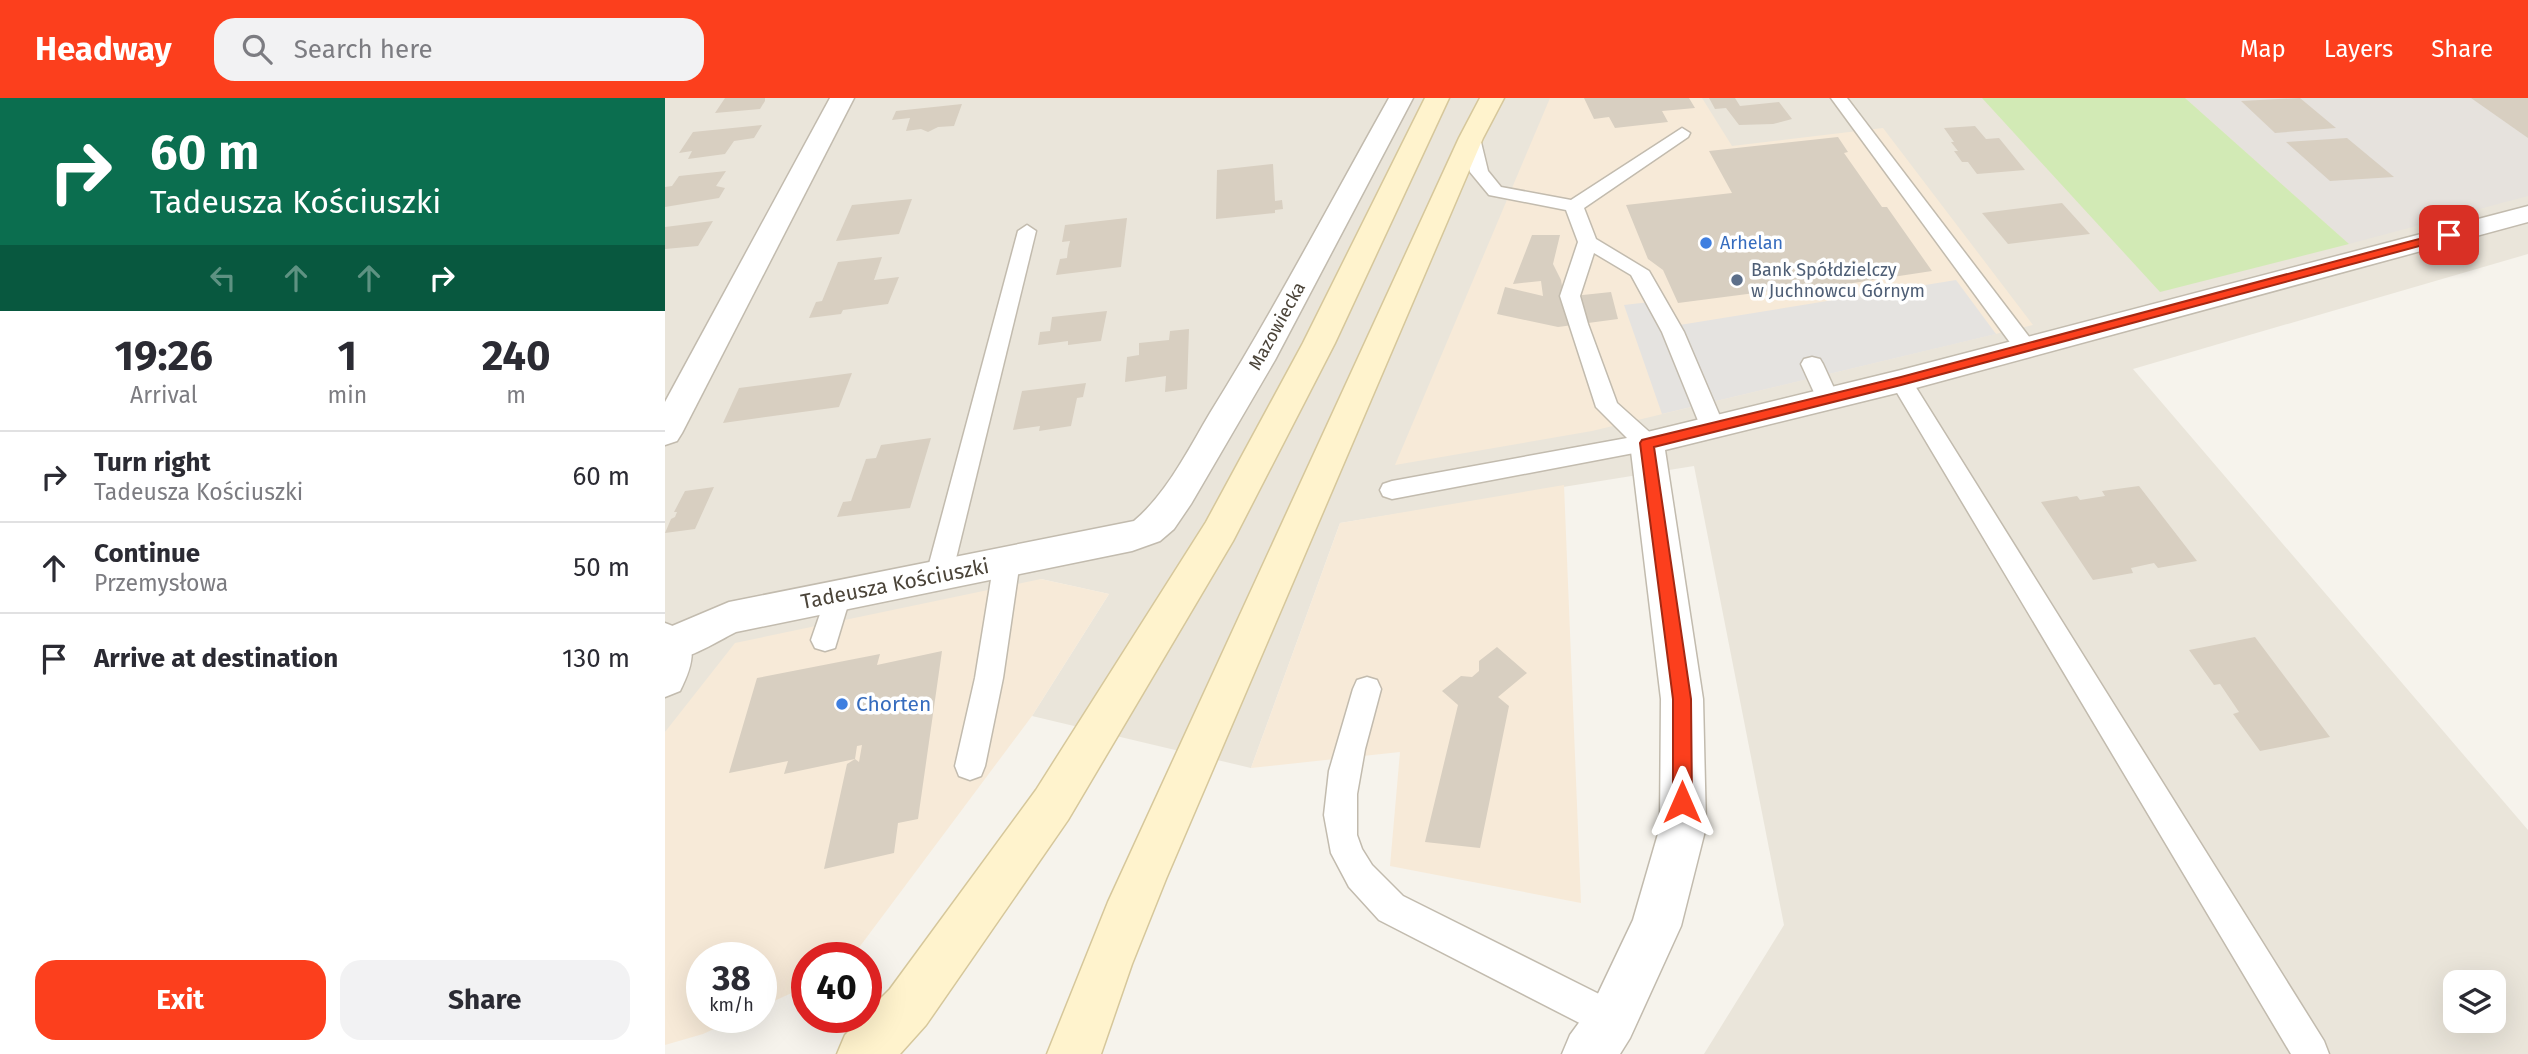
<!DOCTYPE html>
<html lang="en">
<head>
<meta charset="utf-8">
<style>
	:root { --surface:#fff; --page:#f2f2f3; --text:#2b2b33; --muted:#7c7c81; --line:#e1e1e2; --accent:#fc3f1d }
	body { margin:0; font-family:"Fira Sans",sans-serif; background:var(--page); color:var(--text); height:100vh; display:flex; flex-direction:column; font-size:26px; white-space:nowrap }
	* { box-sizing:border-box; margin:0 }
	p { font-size:23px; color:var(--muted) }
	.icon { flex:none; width:38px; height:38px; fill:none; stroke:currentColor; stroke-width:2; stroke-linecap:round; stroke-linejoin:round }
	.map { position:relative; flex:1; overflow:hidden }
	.details { display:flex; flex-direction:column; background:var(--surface); width:665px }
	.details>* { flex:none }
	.top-card { background:#0b6e4f; color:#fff; overflow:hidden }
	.tools { position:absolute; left:1778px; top:872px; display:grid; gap:14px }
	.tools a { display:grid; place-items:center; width:63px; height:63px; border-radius:14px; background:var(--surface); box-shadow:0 7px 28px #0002; font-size:35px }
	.speed { position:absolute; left:21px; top:844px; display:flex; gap:14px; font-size:35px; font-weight:700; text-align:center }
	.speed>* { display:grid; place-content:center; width:91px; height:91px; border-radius:50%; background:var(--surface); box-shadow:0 7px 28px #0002; line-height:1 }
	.speed small { font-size:18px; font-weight:400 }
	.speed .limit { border:10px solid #d22; background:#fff; color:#111 }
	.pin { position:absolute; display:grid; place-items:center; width:60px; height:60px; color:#fff; margin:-30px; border-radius:14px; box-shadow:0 4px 10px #0006 }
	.me { position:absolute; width:77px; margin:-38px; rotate:0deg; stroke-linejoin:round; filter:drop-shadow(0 0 5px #0008) }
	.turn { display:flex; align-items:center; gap:24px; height:147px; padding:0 35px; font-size:32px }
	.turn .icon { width:91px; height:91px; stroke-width:2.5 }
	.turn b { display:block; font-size:49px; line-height:60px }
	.lanes { display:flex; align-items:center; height:66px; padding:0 35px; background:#0003; justify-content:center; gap:35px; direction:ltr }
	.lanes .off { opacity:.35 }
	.eta { display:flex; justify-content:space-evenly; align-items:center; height:119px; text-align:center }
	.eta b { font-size:42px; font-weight:700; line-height:49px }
	.cta { display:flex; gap:14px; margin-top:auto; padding:14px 35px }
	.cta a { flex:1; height:80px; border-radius:21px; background:var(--accent); color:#fff; font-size:28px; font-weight:700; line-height:80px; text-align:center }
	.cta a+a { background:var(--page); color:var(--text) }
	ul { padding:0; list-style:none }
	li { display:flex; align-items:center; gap:21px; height:91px; padding:0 35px; border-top:2px solid var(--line) }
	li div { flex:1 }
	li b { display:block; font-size:26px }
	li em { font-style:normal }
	header { display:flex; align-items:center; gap:42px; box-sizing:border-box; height:98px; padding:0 35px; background:var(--accent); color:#fff }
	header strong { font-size:33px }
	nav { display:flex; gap:38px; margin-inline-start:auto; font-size:24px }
	.search { width:490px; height:63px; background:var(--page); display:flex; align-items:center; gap:18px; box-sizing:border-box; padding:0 24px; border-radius:21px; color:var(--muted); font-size:26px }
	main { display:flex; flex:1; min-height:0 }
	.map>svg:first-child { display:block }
</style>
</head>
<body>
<header>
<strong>Headway</strong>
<div class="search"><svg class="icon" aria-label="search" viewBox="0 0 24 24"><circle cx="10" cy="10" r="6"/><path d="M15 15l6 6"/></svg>Search here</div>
<nav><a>Map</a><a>Layers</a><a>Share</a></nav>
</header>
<main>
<section class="details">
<div class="top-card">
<div class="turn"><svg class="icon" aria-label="right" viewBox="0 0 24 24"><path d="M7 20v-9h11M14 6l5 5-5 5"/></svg><div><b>60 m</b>Tadeusza Kościuszki</div></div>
<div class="lanes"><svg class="icon off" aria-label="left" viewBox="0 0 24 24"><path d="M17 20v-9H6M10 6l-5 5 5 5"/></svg><svg class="icon off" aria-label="ahead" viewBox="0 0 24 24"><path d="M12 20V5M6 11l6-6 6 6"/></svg><svg class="icon off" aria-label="ahead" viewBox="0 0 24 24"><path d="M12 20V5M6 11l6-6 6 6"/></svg><svg class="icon" aria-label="right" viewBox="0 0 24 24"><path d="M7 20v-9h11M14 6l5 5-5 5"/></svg></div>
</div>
<div class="eta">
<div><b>19:26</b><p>Arrival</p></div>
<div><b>1</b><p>min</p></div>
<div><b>240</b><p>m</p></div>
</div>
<ul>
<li><svg class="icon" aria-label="right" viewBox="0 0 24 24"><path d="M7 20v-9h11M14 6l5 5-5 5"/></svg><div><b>Turn right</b><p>Tadeusza Kościuszki</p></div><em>60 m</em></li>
<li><svg class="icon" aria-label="ahead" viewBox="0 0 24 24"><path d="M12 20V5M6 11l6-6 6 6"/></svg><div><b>Continue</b><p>Przemysłowa</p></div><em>50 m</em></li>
<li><svg class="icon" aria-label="arrive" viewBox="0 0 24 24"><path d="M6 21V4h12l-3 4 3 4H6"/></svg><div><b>Arrive at destination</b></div><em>130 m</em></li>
</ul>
<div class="cta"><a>Exit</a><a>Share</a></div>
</section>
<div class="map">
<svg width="1863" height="956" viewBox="0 0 1863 956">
	<rect width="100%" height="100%" fill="#f6f3ec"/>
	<path fill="#eae5da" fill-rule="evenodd" d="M0,0h1863v156l-395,115 395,461v224h-824l80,-129 -90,-459 -354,57 -89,245 -219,-52 77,-122 -68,-15 -376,153zM1790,884h39v38h-39z"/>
	<g fill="#f7ead8">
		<polygon points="885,0 1037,0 1067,48 1218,30 1368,227 927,333 730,367"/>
		<polygon points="899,387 916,805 725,768 735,654 586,670 675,425"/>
		<polygon points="376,481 444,496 367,618 187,859 142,859 142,888 96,909 96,859 37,859 37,919 75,919 38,936 0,947 0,634 70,545"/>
	</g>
	<polygon fill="#e6e2dd" points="1520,0 1863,0 1863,98 1684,146"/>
	<polygon fill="#d2eab5" points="1317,0 1520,0 1684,146 1495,194"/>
	<polygon fill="#e5e3e0" points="1291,182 1331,236 997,316 959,207 985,204 996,230"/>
	<g fill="#d8cfc1">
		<polygon points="60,0 100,0 100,3 95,11 50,15"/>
		<polygon points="919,0 1024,0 1030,10 997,13 1003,24 950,30 944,19 929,21"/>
		<polygon points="1044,0 1070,0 1075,8 1114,4 1127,21 1108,26 1074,27 1061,10 1050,11"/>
		<polygon points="1635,0 1671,30 1610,35 1576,3"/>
		<polygon points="1806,0 1863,0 1863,40"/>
		<polygon points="297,6 289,28 273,29 263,34 256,31 241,33 245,20 227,22 231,13"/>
		<polygon points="97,27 89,40 69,43 60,56 23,61 27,53 14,55 28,34"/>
		<polygon points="1310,28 1321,41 1334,40 1360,72 1312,76 1303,64 1297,64 1289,53 1293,53 1286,44 1289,44 1279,30"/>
		<polygon points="1173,39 1183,54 1179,55 1217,109 1222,109 1267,173 1122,195 1120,191 1013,205 998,172 983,161 961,107 1067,95 1044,53"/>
		<polygon points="1682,40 1729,79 1665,83 1621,44"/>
		<polygon points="608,66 610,103 617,102 618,111 610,112 610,115 551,121 552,72"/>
		<polygon points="61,73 51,88 60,90 54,100 0,109 0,89 7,88 14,78"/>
		<polygon points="247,101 234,136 171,143 187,107"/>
		<polygon points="1397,105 1425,136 1343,146 1317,115"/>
		<polygon points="462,120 456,169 391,177 395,161 402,160 403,151 405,143 397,144 400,127"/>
		<polygon points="48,123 33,148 0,151 0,129"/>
		<polygon points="867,137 895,137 888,166 896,182 899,199 946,194 953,221 893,229 832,216 840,189 878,198 876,183 848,186"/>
		<polygon points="217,159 209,182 234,179 223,206 178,212 176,216 144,220 151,204 157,203 173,164"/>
		<polygon points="442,213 436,243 403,247 403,243 373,247 375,234 385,233 387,219"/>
		<polygon points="524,231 522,291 500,294 501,278 460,284 462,259 474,257 474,245 504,242 505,233"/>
		<polygon points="187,275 174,309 58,325 74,290"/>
		<polygon points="421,285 418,299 412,300 406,328 374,333 375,328 348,332 357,293"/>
		<polygon points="266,340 245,410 172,419 178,404 186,403 201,361 211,360 216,347"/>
		<polygon points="1474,388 1532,463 1493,470 1489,465 1466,470 1468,475 1428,482 1376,404 1412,398 1415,402 1440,398 1437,393"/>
		<polygon points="49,389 30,431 0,435 6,421 10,419 12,414 9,414 20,393"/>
		<polygon points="1590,539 1665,639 1595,653 1568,616 1574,614 1555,586 1549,587 1524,552"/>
		<polygon points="832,549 862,575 833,599 844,608 815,750 760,744 793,607 777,593 796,578 807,579 814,573 814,563"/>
		<polygon points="277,553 253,721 233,725 229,755 159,771 182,666 190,661 194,664 197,647 192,648 190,661 119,676 123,663 64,675 92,580 215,556 212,567"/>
	</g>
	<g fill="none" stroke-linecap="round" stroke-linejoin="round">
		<g stroke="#c2bbae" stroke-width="3">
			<g id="service">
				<polygon points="1166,0 1182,0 1368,244 1371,249 1368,254 1352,254"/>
				<polygon points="1017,30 1025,35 1023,39 919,110 931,141 984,173 1019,234 1060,330 1056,336 1048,338 1040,336 1036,330 997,234 966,177 929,155 915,198 923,226 952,305 990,339 994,345 990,351 727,401 718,398 715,392 718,386 727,383 962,340 931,309 895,198 913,144 901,112 824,97 805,74 797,40 800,36 806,35 815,40 823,73 836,89 906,102"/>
				<polygon points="362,127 371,133 287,477 283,484 274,487 265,484 261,477 353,133"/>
				<polygon points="1147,259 1155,261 1158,266 1174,301 1171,306 1163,309 1155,306 1152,301 1136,266 1139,261"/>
				<polygon points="1236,276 1244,278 1247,283 1659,943 1664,956 1626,956 1225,283 1228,278"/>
				<polygon points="342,453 351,456 355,463 338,580 320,668 316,678 305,682 294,678 290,668 310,580 329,463 333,456"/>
				<polygon points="173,486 182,490 186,497 170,550 160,553 150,550 146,542 164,490"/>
				<polygon points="702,579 712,582 716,591 700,651 692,696 692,737 697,751 707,767 738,798 960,909 965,922 960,935 947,940 934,935 714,822 684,789 666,755 659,717 664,673 688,591 692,582"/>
			</g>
		</g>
		<g stroke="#c2bbae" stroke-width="3">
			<g id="minor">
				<polygon points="165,0 189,0 17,335 12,343 0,347 0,304"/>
				<path d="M724,0h24l-138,262 -84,144 -17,25 -14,12 -28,10 -396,81c-16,8 -55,32 -71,28v-31l64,-27 405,-81c33,-28 54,-71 76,-108 64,-103 120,-210 179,-315z"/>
			</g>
		</g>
		<g stroke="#c2bbae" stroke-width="3">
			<g id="tertiary">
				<polygon points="1863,108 1863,124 1236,294 1000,352 1038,601 1041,729 1016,828 965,940 955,956 897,956 905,937 929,904 968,822 995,729 996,601 965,345 970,337 1236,272"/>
				<path d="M0,525c37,13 29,40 15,68l-15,6z"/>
			</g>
		</g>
		<g stroke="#d6c79b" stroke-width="3">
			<g id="secondary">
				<polygon points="760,0 784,0 670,245 568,443 403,722 261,927 235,956 172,956 180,937 198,919 201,919 201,915 225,891 371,692 541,424 638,245"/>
				<polygon points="815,0 839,0 818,40 501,781 467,866 436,956 382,956 443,804 794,40"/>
			</g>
		</g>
		<use href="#service" fill="#fff" fill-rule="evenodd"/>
		<use href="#minor" fill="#fff" fill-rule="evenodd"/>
		<use href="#tertiary" fill="#fff" fill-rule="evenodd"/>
		<use href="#secondary" fill="#fff3cd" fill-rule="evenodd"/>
	</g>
	<polygon fill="#fc3f1d" stroke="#a42913" stroke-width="2" points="1784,133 1789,137 1788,139 1236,287 989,349 1026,601 1027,704 1024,710 1017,712 1011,710 1008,704 1008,601 975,345 977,342 1236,279"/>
	<g fill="#3f7fe0" stroke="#fff" stroke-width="2.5">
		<circle cx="1041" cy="145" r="7"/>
		<circle cx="177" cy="606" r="7"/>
	</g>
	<circle fill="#5c6f8a" stroke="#fff" stroke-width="2.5" cx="1072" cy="182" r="7"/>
	<g text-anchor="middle" stroke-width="7" stroke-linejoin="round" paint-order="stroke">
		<g font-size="18" fill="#366cbe" stroke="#fff" text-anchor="start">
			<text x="1055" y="151">Arhelan</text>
		</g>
		<g font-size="18" fill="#4e5e75" stroke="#fff" text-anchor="start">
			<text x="1086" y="178">Bank Spółdzielczy<tspan x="1086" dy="21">w Juchnowcu Górnym</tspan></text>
		</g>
		<g font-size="18" fill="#4b4439" stroke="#fff">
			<text transform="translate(612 228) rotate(-61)" y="6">Mazowiecka</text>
		</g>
		<g font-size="21" fill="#4b4439" stroke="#fff">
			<text transform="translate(230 486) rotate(-11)" y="7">Tadeusza Kościuszki</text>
		</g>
		<g font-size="21" fill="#366cbe" stroke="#fff" text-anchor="start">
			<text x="191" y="613">Chorten</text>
		</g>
	</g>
</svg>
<div class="tools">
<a><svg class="icon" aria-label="layers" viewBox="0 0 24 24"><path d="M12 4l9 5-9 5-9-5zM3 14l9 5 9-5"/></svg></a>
</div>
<div class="speed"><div>38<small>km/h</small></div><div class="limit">40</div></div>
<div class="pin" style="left:1784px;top:137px;background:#d93025"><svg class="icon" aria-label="arrive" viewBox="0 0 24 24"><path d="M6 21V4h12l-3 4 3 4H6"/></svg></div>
<svg class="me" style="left:1017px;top:704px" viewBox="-20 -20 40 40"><path d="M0-17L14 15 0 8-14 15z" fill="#fc3f1d" stroke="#fff" stroke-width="4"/></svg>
</div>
</main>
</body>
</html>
